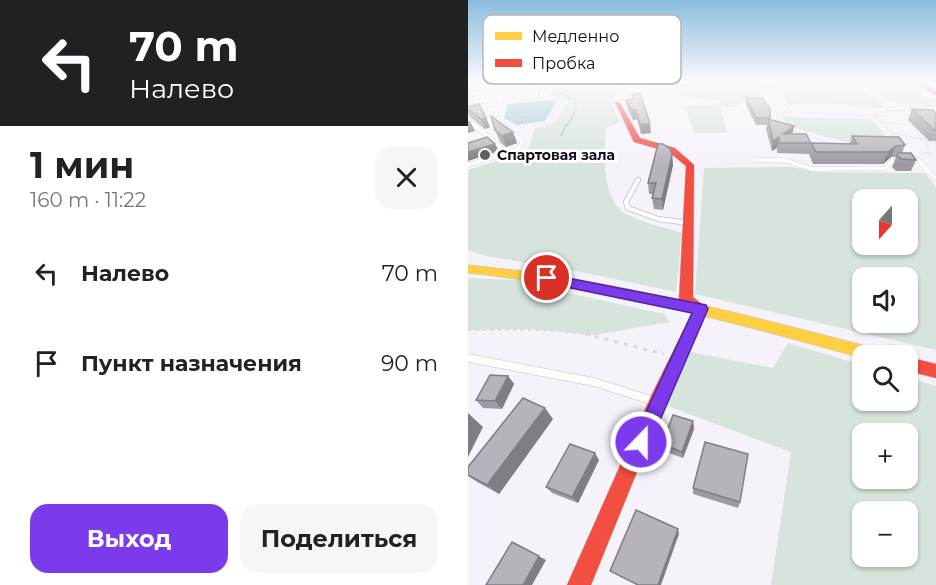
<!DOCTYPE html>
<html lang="ru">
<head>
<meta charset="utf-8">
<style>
	:root { --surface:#fff; --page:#f6f6f6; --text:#222; --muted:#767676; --accent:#7c3aed }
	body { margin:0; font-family:Montserrat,sans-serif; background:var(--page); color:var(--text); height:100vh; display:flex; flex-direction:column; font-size:22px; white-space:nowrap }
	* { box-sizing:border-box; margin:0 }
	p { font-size:20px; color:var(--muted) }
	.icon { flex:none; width:33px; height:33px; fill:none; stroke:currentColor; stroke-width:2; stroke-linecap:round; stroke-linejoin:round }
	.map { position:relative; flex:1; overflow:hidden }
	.sheet { display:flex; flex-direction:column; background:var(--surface); width:468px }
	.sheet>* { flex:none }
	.top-card { background:#202124; color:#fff; overflow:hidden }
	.needle { width:39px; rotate:201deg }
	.buttons { position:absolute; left:384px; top:189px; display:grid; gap:12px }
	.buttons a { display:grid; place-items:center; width:66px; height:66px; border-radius:12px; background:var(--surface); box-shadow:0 2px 4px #0004; font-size:30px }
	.pin { position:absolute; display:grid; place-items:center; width:51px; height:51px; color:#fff; margin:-26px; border:3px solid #fff; border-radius:50%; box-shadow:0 2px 6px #0007 }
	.me { position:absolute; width:66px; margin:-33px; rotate:22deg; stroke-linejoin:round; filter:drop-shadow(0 0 4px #0008) }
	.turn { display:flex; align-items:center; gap:21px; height:126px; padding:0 30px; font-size:27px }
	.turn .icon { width:78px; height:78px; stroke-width:2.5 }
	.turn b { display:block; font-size:42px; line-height:51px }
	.round { display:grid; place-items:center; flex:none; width:63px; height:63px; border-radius:18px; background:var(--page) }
	.headline { display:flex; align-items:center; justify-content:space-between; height:102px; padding:0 30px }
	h1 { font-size:36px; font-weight:700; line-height:45px }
	.button { display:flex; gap:12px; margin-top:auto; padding:12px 30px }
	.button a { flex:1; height:69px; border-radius:18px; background:var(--accent); color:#fff; font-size:24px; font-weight:700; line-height:69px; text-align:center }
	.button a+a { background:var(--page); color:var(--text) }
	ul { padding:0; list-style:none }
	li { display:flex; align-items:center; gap:18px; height:90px; padding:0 30px }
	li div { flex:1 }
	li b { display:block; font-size:22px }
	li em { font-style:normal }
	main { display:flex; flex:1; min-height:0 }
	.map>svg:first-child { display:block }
</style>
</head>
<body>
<main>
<section class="sheet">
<div class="top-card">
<div class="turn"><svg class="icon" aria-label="left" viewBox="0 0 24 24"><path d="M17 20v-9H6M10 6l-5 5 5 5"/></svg><div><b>70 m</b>Налево</div></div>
</div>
<div class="headline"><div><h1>1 мин</h1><p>160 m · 11:22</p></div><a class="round"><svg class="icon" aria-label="close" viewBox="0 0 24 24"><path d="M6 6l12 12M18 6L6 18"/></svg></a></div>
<ul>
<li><svg class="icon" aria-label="left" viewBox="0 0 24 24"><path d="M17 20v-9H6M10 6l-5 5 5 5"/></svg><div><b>Налево</b></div><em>70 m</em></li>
<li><svg class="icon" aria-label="arrive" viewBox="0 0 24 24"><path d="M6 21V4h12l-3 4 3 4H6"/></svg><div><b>Пункт назначения</b></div><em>90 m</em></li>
</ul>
<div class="button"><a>Выход</a><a>Поделиться</a></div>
</section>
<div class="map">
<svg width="468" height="585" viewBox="0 0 468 585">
	<rect width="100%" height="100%" fill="#f6f2fa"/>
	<g fill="#d6e4db" fill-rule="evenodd">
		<path d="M74,82l68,3 9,3 -8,14 9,21 -14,5c-2,25 -5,74 22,87 17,9 37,12 54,18l-6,59 -95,-20 -95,-16 -18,-6v-80l54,-17 8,-7 5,-18 19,-5 15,-22 -22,-6z"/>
		<polygon points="387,82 437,82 453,90 455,96 468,99 468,106 458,106 450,102 419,101 407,90"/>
		<path d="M316,85l5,2 64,1 23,11 10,9 -81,-6 -16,4 -5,-7 1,-5c-7,-5 -18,-6 -25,0l8,8 -21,-2 -13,7h-14l7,26h-33l-9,-27 30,-1 9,-5 -40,-2 -5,-4v-8l52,2z"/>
		<polygon points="315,117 403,119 424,143 381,143 319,126"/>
		<path d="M323,167l27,5 107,1 11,14v163l-241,-56 9,-126zM394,200h46v44h-46zM394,278h46v44h-46z"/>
		<polygon points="0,278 75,281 72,287 196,314 202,322 127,335 62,329 0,330"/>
		<path d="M320,343l74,22v35h46v-22l28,8v199h-165l20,-133 -134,-50 28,-51 88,17zM394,434h46v44h-46zM394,512h46v44h-46z"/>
	</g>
	<g fill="#9ec8cc">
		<polygon points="87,82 330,82 308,86 263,88"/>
		<polygon points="83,100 88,103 77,121 49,125 36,118 40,104"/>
	</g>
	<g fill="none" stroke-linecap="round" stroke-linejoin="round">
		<g stroke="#9ec8cc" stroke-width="1.5">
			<polyline points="98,83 88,92 107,99 108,110 99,126"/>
			<polyline points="69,101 74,82"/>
		</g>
		<polyline stroke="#9ec8cc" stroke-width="2" points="93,135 99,124"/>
		<g stroke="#c3bfc7" stroke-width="4">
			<g id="lane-far3">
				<polyline points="0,96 20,90"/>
				<polyline points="13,102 23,82"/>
				<polyline points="421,109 468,108"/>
				<polyline points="0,114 9,107 28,104 29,119 37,126"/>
				<polyline points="0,120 7,126"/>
			</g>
		</g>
		<g stroke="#c3bfc7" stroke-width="4.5">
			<g id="lane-far2">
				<polyline points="5,124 39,153 49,149 55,142 35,124"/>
				<polyline points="286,160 316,160 344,169 417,168 424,161 450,160 468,179"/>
				<polyline points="0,165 39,153"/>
			</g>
		</g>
		<g stroke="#c3bfc7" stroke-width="6">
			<polyline id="lane-far1" points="170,180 158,202 160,208 190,219 221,223"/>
		</g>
		<g stroke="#c3bfc7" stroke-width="9">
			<polyline id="lane" points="0,358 126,382 186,401"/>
		</g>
		<g stroke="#c3bfc7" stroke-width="1">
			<path id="slow" d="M0,265c140,13 274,49 410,84l6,2 2,5h-24v2c-130,-36 -259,-71 -394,-85z"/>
		</g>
		<g stroke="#c3bfc7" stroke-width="1">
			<g id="jam">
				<polygon points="444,82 452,82 468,91 468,95"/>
				<polygon points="147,102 152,103 172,138 207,148 226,165 225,297 240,309 197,403 123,585 99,585 183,396 225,311 211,299 218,166 201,152 166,142"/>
				<polygon points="440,357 468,364 468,378 440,371"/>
			</g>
		</g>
		<g stroke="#dbd9db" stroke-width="1.5" stroke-dasharray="1.5 2" stroke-linecap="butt">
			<polyline points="30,82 68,86 64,100 34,103"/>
			<polyline points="376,85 400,88 416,103"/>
			<polyline points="325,86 338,82"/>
			<polyline points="306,94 324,112"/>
			<polyline points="414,111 407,116 429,139"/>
			<polyline points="434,117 458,142 463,153 454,153"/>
			<polyline points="42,118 59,113"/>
			<polyline points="414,123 441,124"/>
			<polyline points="311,124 308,114 324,112 418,116"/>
			<polyline points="52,127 81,123 93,102 90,99 64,100"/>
			<polyline points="324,130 364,144"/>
			<polyline points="425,133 468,143"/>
		</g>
		<polyline stroke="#dbd9db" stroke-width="2" stroke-dasharray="3 4.5" stroke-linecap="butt" points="0,330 78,330 126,335"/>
		<g stroke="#dbd9db" stroke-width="3" stroke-dasharray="4 6" stroke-linecap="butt">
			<polyline points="117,334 196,354"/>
			<polyline points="421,345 439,349"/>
		</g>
		<use href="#lane-far3" stroke="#fefdfe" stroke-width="3"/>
		<use href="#lane-far2" stroke="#fefdfe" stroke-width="4"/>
		<use href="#lane-far1" stroke="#fefdfe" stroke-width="4.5"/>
		<use href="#lane" stroke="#fefdfe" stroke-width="8"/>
		<use href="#slow" fill="#ffcf43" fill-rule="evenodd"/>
		<use href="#jam" fill="#f24e42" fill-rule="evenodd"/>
	</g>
	<g fill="#9e9aa0">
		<polygon points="164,95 183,133 173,134 169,119 165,120 159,109 158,100 164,100"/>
		<polygon points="278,98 302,109 302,120 326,126 324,134 343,143 382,144 384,136 437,145 434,153 448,160 443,171 428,171 424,167 428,157 423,157 415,164 345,164 341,154 309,153 309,148 304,151 298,129 299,125 288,125 278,105"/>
		<polygon points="0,107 18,118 22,127 17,129 2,117 0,112"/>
		<polygon points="444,109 468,113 468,141 461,141 440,120"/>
		<polygon points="27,130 45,132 49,143 38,147 32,142"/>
		<polygon points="204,155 205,165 195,210 186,209 184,198 185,194 181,194 180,183"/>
		<polygon points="40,376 46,384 34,409 15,408 8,400"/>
		<polygon points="85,419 31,494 9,482 0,476 0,467"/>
		<polygon points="225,421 226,429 215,458 195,451 194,444"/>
		<polygon points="131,460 110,503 84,493 78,487"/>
		<polygon points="225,488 272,502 270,508 225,494"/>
	</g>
	<g fill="#817d82">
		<polygon points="164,110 168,110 169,119 165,120"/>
		<polygon points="18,118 22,127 17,129 13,119"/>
		<polygon points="0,121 2,121 7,131 0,133"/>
		<polygon points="172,124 182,124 183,133 173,134"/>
		<polygon points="326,126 324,136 315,134"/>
		<polygon points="45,132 49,143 38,147 34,136"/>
		<polygon points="311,137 309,148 304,151 305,141"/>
		<polygon points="27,144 31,151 0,161 0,152"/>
		<polygon points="428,146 423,157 415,164 420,152"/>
		<polygon points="204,155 205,165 195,210 194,199"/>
		<polygon points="40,376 46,384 34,409 27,401"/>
		<polygon points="77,408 85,419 31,494 19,485"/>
		<polygon points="0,413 15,427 0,457"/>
		<polygon points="225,421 226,429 215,458 214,452"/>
		<polygon points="127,453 131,460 110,503 104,497"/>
		<polygon points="210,529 211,534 193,585 190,585"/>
		<polygon points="44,542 78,560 64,585 55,585"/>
	</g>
	<g fill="#b8b3ba" stroke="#817d82" stroke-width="1.5">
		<polygon points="172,93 182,124 172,124 168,110 164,110 158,100 165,99 164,95"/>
		<polygon points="278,98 294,98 302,109 302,118 288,118"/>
		<polygon points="11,104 18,118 13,119 0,109 0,107"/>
		<polygon points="444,109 464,110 468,113 468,130 466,130"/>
		<polygon points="23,116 45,132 34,136 27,130"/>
		<polygon points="300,119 326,126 315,134 338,134 343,143 311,143 311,137 305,141"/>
		<polygon points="384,136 431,137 437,145 428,146 420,152 348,152 343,143 389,144"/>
		<polygon points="19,137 27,144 0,152 0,143"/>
		<polygon points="190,144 195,144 202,149 204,155 194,199 184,198 188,183 180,183"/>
		<polygon points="431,153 443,153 448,160 433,159 429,155"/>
		<polygon points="22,375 40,376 27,401 8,400"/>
		<polygon points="55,398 77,408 19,485 0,475 0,467"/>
		<polygon points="205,415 225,421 214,452 194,444"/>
		<polygon points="237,442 280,454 272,502 225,488"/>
		<polygon points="102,444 127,453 104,497 78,487"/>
		<polygon points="168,510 210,529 190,585 170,585 142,571"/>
		<polygon points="44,542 71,556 55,585 18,585"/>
	</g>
	<linearGradient id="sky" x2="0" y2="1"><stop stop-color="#8abcdd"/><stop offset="0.5" stop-color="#fbf9fd"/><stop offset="1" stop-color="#fbf9fd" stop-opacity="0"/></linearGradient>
	<rect width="468" height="164" fill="url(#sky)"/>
	<polygon fill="#7c3aed" stroke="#51269a" stroke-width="1.5" points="79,274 238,305 240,309 180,448 173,451 166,448 164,442 224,313 74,282 72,278 74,275"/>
	<circle fill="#625e66" stroke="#fff" stroke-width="2" cx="17" cy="155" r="6"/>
	<g text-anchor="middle" stroke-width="6" stroke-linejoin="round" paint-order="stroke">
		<g font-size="14" font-weight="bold" fill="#130e17" stroke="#fff" text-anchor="start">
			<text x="29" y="160">Спартовая зала</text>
		</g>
	</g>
	<rect x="15" y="15" width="198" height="69" rx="9" fill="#fff" stroke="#b8b7b9" stroke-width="1.5"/>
	<rect x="27" y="32" width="27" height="8" fill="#ffcf43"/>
	<rect x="27" y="59" width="27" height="8" fill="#f24e42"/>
	<g font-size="16" fill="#130e17">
		<text x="64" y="42">Медленно</text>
		<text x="64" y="69">Пробка</text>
	</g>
</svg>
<div class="buttons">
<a><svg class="needle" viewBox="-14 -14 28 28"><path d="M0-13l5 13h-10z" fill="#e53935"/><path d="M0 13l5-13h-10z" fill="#767676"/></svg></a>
<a><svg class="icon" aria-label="sound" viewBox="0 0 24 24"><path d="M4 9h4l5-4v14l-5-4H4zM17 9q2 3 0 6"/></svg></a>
<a><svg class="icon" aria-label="search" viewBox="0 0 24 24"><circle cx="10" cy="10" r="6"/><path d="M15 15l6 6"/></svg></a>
<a>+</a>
<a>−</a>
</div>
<div class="pin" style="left:79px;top:278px;background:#d93025"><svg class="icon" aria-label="arrive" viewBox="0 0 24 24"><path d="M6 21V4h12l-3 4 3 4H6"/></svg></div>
<svg class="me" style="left:173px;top:442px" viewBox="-20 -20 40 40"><circle r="17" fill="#7c3aed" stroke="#fff" stroke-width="3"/><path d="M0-11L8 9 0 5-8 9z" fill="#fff"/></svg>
</div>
</main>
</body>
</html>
